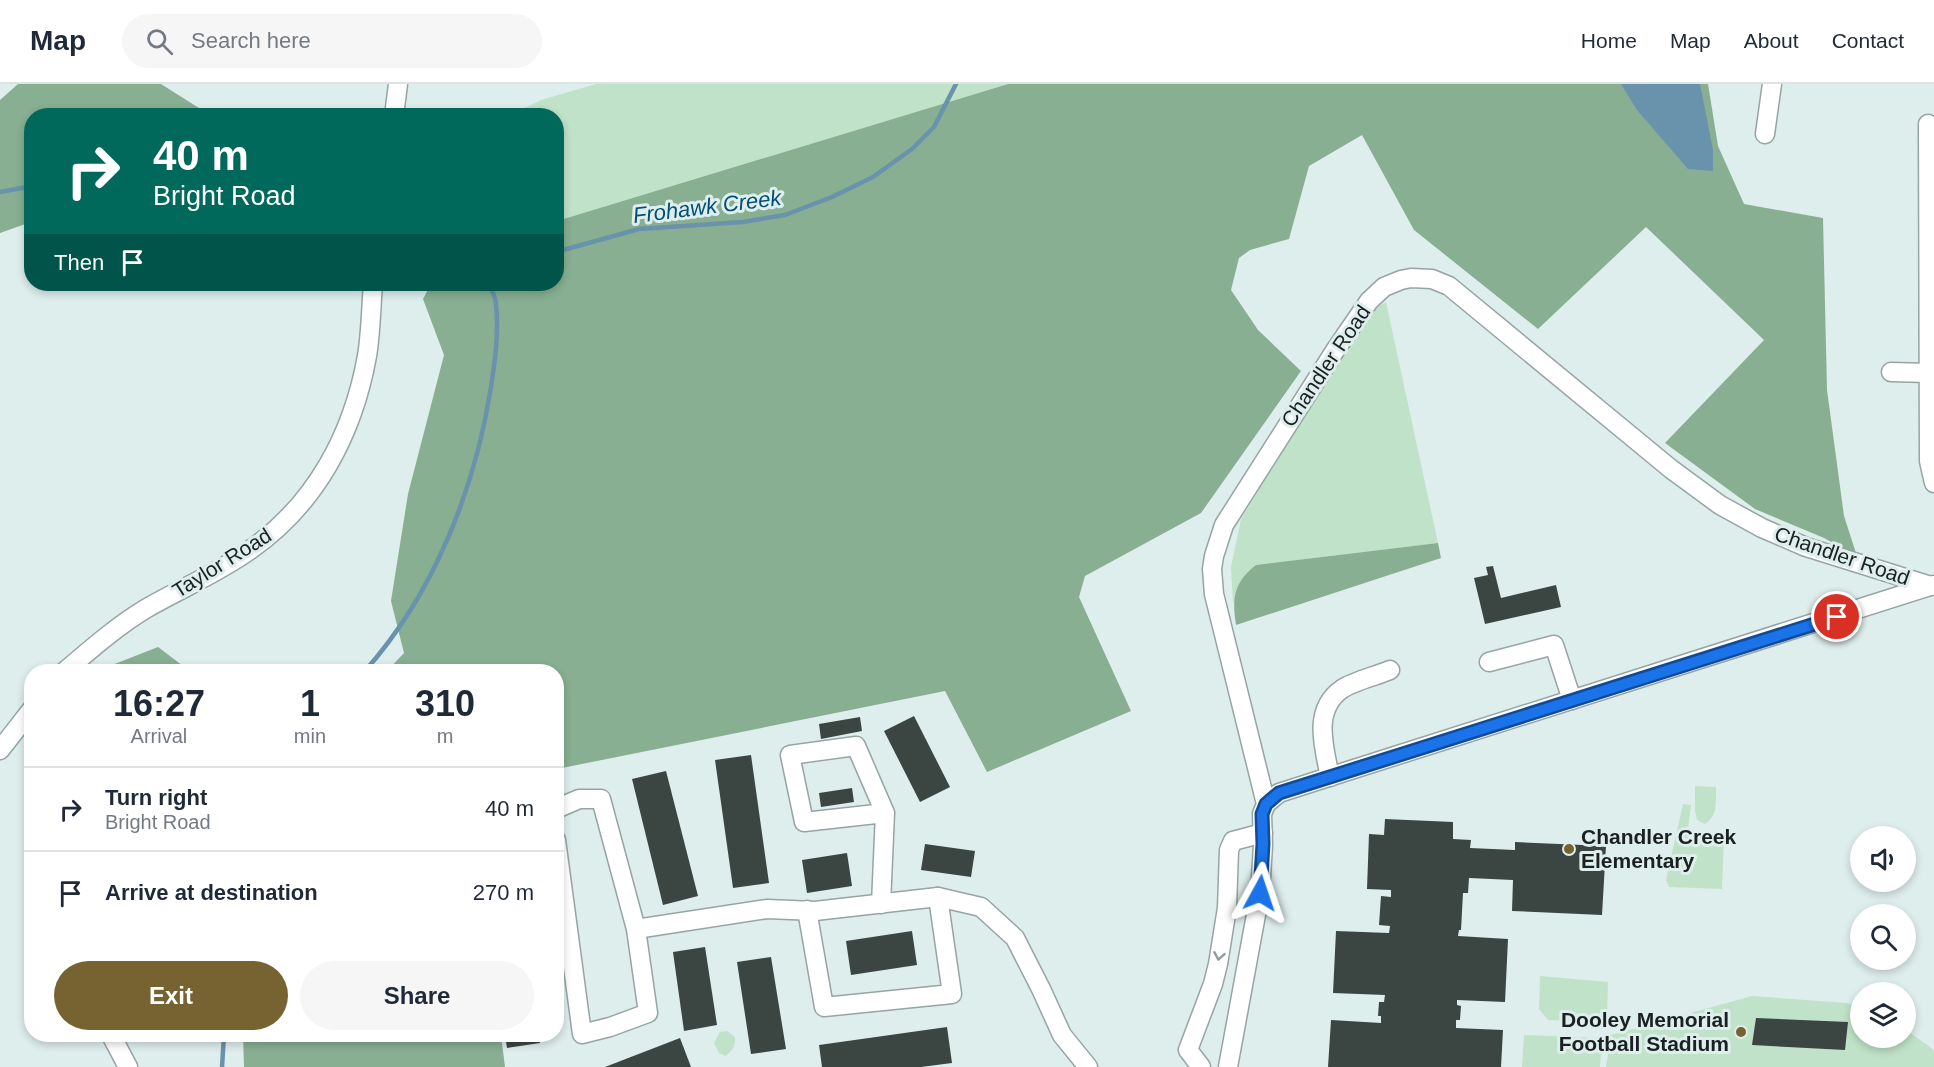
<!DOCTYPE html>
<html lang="en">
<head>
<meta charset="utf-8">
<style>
	:root { --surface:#fff; --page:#f6f6f7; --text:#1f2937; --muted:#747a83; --line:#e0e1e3; --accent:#776332 }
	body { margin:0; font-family:Helvetica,sans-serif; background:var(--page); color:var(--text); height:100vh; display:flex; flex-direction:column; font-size:22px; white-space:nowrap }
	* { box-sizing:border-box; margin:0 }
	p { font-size:20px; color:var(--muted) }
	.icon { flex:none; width:33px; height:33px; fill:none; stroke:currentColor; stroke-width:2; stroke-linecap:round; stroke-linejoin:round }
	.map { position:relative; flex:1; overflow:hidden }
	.details { position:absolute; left:24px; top:580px; width:540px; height:378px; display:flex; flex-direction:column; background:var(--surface); border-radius:24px; box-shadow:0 3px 9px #0003 }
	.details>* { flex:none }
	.guide { position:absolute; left:24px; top:24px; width:540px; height:183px; border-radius:24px; box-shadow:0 3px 9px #0003; background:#00695c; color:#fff; overflow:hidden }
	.controls { position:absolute; left:1850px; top:742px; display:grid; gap:12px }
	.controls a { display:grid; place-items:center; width:66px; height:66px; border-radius:50%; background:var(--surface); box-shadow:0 3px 9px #0003; font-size:30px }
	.pin { position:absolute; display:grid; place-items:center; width:51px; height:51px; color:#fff; margin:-26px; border:3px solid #fff; border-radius:50%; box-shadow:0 2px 6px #0007 }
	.me { position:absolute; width:66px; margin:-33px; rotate:5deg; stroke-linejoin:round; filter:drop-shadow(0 0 4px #0008) }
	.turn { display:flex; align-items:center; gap:21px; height:126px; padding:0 30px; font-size:27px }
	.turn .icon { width:78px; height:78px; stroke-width:2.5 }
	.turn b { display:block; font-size:42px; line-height:51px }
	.then { display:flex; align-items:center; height:57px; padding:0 30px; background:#0003; gap:12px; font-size:22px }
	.eta { display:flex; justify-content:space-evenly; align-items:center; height:102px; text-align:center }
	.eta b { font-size:36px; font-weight:800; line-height:42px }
	.primary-button { display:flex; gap:12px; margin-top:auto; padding:12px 30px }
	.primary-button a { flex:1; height:69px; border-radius:36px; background:var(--accent); color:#fff; font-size:24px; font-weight:800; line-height:69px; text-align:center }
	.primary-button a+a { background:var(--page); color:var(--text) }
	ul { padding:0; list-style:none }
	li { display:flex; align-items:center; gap:18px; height:84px; padding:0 30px; border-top:2px solid var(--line) }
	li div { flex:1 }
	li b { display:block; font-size:22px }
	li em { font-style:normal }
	header { display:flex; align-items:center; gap:36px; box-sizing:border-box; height:84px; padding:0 30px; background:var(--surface); border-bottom:2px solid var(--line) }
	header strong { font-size:28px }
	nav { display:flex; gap:33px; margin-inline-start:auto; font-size:21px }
	.search { width:420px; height:54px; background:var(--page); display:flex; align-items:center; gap:15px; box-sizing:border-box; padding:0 21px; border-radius:33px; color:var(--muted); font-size:22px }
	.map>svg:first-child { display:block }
</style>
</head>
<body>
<header>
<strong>Map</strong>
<div class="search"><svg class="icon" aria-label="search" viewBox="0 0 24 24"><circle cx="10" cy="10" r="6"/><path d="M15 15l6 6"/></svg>Search here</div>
<nav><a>Home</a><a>Map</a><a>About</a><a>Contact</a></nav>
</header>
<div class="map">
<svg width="1934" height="983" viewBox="0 0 1934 983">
	<rect width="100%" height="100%" fill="#deeeed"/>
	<g fill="#c0e2c8">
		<polygon points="596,0 1008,0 557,137 556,32 509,32 541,16"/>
		<polygon points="1386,218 1438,459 1256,481 1233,519 1231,483 1241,435 1369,229"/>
		<path d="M1695,702l21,1c0,13 2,30 -11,37l-8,-4 -2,-9z"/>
		<polygon points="1683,720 1691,721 1688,745 1693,745 1692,750 1724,752 1722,805 1669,803 1666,796"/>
		<polygon points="1540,892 1608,898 1607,938 1548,936 1539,925"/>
		<polygon points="1752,912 1847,919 1860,924 1860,954 1905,954 1905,945 1934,966 1934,983 1606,983 1611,951"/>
		<path d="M727,947l8,6c1,8 -3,15 -10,19l-6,-3 -5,-10 6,-11z"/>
		<polygon points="1524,951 1602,954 1600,983 1522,983"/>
	</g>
	<g fill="#88af91">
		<polygon points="18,0 161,0 210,31 32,32 31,138 0,149 0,16"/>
		<polygon points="1008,0 1708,0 1718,62 1744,120 1823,134 1827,306 1844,432 1857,472 1824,454 1755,425 1665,359 1764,256 1646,143 1538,245 1414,146 1362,51 1309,82 1289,155 1250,166 1239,174 1231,206 1258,246 1301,287 1201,429 1085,492 1079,513 1131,627 987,688 945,607 557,685 556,588 386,588 404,569 391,517 408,410 444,271 423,215 431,200 556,200 557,137"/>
		<path d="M1438,459l3,15 -205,67c-4,-26 -3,-42 20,-60z"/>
		<polygon points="158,563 191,588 110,588 107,583"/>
		<polygon points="243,951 501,951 505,983 244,983"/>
	</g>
	<polygon fill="#6992ad" points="1621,0 1700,0 1713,66 1713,87 1688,85 1637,26"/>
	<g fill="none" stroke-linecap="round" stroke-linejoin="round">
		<g stroke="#6992ad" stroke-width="4.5">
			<polyline points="0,108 32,102"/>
			<polyline points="556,168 639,145 743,138 785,131 832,113 873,93 912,65 934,43 956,0"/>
			<path d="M364,588c70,-78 111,-183 127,-285 4,-26 8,-55 5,-82 0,-7 -4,-15 -7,-21"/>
			<polyline points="222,983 224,951"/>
		</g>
	</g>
	<g fill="#3b4642">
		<polygon points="1493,482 1501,514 1556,501 1561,523 1485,540 1474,494 1488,491 1486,483"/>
		<polygon points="914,632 950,703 920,718 884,647"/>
		<polygon points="860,633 862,647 821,655 819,640"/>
		<polygon points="751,671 769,799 733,804 715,676"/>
		<polygon points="666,687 698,812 663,821 632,695"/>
		<polygon points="852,704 854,718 821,723 819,709"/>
		<polygon points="1385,735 1453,738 1453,755 1471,756 1470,764 1515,766 1515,758 1606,762 1602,831 1512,827 1513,796 1469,794 1468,809 1463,809 1461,846 1459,846 1458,852 1508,855 1505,918 1457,916 1457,921 1461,922 1460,936 1456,936 1456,944 1503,946 1501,983 1328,983 1331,936 1381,939 1381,932 1378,932 1379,918 1384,918 1385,911 1333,909 1336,847 1389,849 1390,842 1379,841 1381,812 1391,813 1391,806 1367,805 1369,750 1384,751"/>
		<polygon points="925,760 975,767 971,793 921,786"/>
		<polygon points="847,769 852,802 807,809 802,776"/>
		<polygon points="912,847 917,881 851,891 846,857"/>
		<polygon points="705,863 717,941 684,947 673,868"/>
		<polygon points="771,873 786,965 751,970 737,878"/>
		<polygon points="1756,934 1848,938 1845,966 1752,961"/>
		<polygon points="947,943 952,979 921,983 822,983 819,961"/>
		<polygon points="505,951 539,951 540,959 507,964"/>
		<polygon points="680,954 691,983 605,983"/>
	</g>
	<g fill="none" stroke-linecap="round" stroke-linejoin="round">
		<g stroke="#96a4a4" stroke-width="21">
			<g id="minor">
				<polyline points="394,32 398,0"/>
				<polyline points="1928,40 1929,377 1934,399"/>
				<polyline points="1765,50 1772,0"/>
				<polyline points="1891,288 1929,289"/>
				<polyline points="1489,578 1554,561 1572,616"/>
				<path d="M64,588c27,-23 53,-46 83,-64 35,-20 71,-35 103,-58 66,-46 103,-116 117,-194 4,-24 4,-49 6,-72"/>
				<polyline points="0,666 32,625"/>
				<path d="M1330,693c-6,-30 -18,-67 12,-88 12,-8 34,-13 48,-19"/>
				<polyline points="1266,720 1279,709 1357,684 1933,501"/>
				<polyline points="556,725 579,715 601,715 636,845 648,929 610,943 582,950 556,756"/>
				<polyline points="881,820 885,729 804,738 790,671 856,662 885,729"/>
				<polyline points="807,826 824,923 952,910 938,813"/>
				<polyline points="636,845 767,825 815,827 938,813 981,823 1015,854 1041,905 1062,951 1088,983"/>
				<polyline points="111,951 128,983"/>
				<polyline points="1201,983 1188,966 1213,900 1218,880 1227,824 1229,766 1233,757 1263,749"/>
				<polyline points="1228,983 1260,809 1263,761 1262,730 1266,720 1214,510 1212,485 1214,472 1224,441 1336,265 1369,217 1384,203 1401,196 1411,194 1432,195 1449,202 1671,385 1720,421 1762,444 1806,463 1931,502"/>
			</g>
		</g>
		<use href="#minor" stroke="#fff" stroke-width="18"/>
	</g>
	<defs><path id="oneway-chevron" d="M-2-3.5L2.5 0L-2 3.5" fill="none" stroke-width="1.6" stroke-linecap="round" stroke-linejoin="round" transform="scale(1.5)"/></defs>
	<use stroke="#989b9b" href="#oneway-chevron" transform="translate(1219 872) rotate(100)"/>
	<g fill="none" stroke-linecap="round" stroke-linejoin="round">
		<g stroke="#114b97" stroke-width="15">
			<polyline id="route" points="1260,809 1263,760 1262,730 1266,720 1279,709 1837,533"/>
		</g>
		<use href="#route" stroke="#1a73e8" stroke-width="10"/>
	</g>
	<g fill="#776332" stroke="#deeeed" stroke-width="2">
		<circle cx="1569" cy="765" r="6"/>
		<circle cx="1741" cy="948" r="6"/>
	</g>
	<g text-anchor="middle" stroke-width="6" stroke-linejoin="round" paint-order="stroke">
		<g font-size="21" fill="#1b2121" stroke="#deeeed">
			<text transform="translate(1326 282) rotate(-56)" y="7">Chandler Road</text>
			<text transform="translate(1842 472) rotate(19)" y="7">Chandler Road</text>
			<text transform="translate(222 479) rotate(-32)" y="7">Taylor Road</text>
		</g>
		<g font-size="21" font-weight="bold" fill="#1b2121" stroke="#deeeed" text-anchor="start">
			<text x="1581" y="760">Chandler Creek<tspan x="1581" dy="24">Elementary</tspan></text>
			<text x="1729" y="943" text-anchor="end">Dooley Memorial<tspan x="1729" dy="24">Football Stadium</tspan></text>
		</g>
		<g font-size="22" font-style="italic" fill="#004f74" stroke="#deeeed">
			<text transform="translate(707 122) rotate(-7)" y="8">Frohawk Creek</text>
		</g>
	</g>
</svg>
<div class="controls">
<a><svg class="icon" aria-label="sound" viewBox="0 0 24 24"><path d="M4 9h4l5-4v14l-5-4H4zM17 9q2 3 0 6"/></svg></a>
<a><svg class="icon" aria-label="search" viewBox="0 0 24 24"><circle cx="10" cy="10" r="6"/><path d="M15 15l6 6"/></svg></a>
<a><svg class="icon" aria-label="layers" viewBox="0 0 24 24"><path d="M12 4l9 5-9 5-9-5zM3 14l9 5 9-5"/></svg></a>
</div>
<div class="pin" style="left:1837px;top:533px;background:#d93025"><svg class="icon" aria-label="arrive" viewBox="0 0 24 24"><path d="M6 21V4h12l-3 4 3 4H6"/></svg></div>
<svg class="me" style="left:1260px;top:809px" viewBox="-20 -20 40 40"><path d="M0-17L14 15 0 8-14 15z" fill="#1a73e8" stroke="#fff" stroke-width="4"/></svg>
<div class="guide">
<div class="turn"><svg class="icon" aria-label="right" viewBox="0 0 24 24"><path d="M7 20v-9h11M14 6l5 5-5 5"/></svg><div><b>40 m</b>Bright Road</div></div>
<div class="then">Then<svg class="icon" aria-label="arrive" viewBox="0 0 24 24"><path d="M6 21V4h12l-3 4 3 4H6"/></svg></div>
</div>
<section class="details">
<div class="eta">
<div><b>16:27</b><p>Arrival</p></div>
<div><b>1</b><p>min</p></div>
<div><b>310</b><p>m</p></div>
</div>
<ul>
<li><svg class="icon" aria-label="right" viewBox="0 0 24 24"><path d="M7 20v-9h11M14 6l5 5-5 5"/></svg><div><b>Turn right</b><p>Bright Road</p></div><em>40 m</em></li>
<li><svg class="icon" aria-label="arrive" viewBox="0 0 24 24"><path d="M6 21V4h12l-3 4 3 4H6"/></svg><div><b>Arrive at destination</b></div><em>270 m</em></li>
</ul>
<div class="primary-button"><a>Exit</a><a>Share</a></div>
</section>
</div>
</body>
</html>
